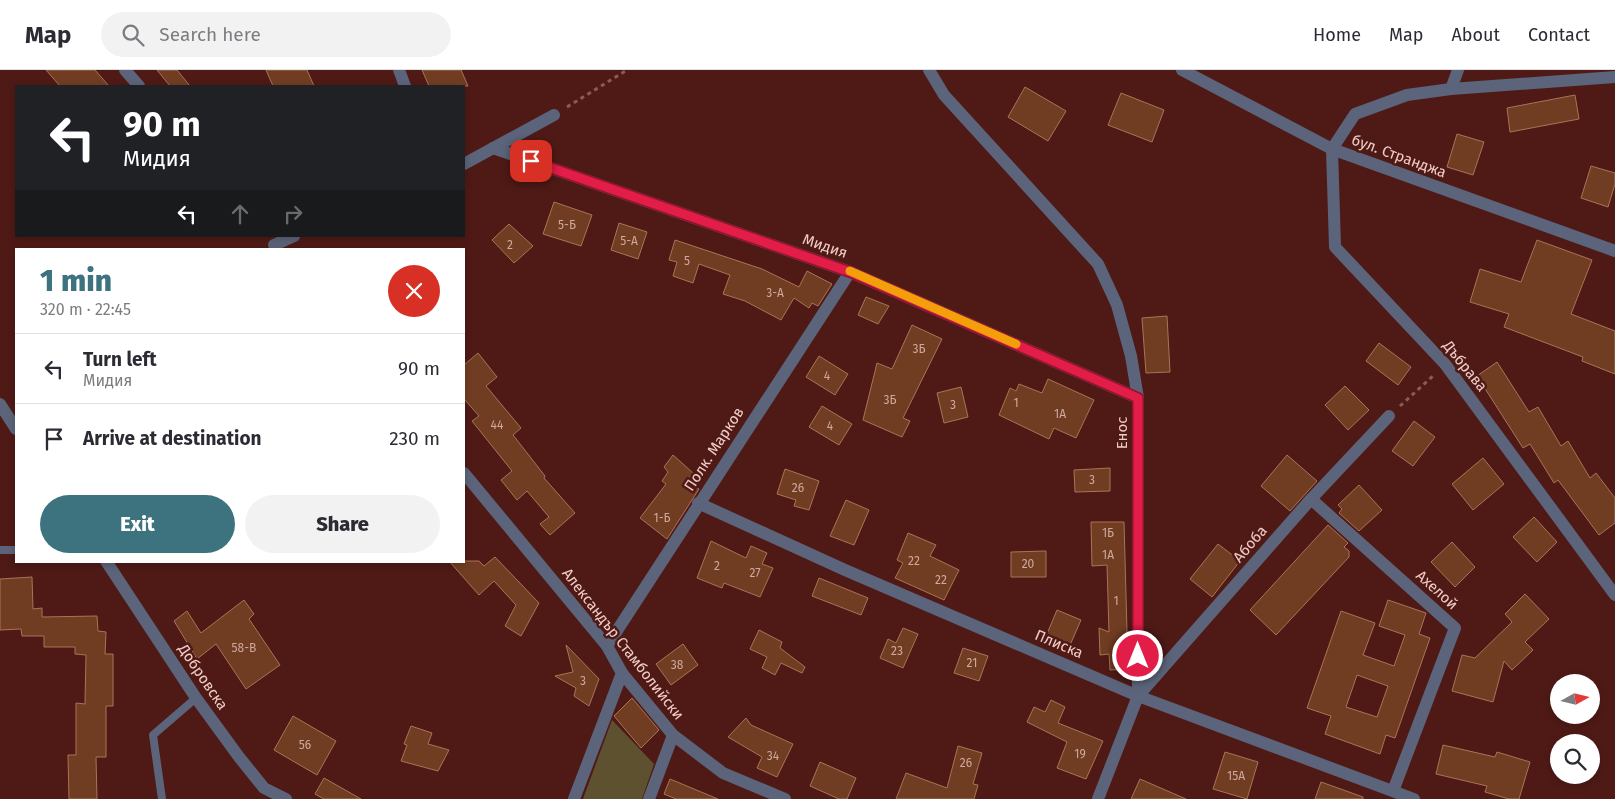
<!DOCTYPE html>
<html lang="en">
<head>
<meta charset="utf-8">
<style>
	:root { --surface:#fff; --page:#f2f2f3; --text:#2b2b33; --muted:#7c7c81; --line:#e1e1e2; --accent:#3d737f }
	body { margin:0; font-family:"Fira Sans",sans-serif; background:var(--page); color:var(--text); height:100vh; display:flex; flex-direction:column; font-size:19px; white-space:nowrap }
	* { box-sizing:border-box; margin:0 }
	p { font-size:16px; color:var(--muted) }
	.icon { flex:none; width:28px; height:28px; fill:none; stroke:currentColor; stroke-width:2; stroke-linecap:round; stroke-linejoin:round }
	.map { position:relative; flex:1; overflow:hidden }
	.sheet { position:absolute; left:15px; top:178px; width:450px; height:315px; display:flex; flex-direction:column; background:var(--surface); border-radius:0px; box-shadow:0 2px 8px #0003 }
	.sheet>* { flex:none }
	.top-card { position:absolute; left:15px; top:15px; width:450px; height:152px; border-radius:0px; box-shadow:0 2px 8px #0003; background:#202124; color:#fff; overflow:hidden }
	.needle { width:32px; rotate:82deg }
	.controls { position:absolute; left:1550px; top:604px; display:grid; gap:10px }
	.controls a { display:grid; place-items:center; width:50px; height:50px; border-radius:50%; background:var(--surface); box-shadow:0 2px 8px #0003; font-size:25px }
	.pin { position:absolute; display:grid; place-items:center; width:42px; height:42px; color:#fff; margin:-21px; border-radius:10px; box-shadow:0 2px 8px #0006 }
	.me { position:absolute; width:55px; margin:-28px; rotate:0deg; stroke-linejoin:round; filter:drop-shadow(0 0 4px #0008) }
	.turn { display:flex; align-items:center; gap:18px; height:105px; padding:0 25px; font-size:22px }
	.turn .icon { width:65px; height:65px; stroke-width:2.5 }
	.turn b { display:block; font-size:35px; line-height:42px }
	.lanes { display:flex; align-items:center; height:48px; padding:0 25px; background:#0003; justify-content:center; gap:25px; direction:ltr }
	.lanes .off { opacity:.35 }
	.round { display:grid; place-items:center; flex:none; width:52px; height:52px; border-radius:26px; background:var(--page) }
	.summary { display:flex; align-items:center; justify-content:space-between; height:85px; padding:0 25px }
	h1 { font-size:30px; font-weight:800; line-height:38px; color:var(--accent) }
	.button { display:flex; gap:10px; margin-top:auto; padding:10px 25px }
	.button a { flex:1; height:58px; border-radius:30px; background:var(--accent); color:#fff; font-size:20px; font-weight:800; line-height:58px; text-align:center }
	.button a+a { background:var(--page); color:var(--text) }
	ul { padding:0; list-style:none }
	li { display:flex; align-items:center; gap:15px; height:70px; padding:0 25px; border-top:1px solid var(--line) }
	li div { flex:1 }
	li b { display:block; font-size:19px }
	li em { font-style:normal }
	header { display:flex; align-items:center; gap:30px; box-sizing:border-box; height:70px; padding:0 25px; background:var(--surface); border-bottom:1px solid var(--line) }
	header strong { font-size:24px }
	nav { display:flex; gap:28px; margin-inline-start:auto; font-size:18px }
	.search { width:350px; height:45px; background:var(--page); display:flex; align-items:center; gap:12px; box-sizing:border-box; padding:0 18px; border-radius:28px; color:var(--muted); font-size:19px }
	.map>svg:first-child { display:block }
</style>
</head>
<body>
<header>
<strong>Map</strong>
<div class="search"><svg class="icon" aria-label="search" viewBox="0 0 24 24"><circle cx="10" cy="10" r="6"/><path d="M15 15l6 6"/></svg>Search here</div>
<nav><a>Home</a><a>Map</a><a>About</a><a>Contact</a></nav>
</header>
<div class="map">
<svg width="1615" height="729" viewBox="0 0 1615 729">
	<rect width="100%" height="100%" fill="#4f1a16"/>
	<polygon fill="#5e5130" points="612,650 654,694 642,729 583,729"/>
	<g fill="#703d22" stroke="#ab7357" fill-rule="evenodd">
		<polygon points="46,0 95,0 109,16 60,16"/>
		<polygon points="157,0 177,0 190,16 170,16"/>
		<polygon points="266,0 307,0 314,16 273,16"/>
		<polygon points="422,0 461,0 468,16 429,16"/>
		<polygon points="1025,17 1066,41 1048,71 1008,47"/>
		<polygon points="1121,23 1164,40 1152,72 1108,55"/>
		<polygon points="1575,25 1579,49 1510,62 1507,38"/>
		<polygon points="1457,64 1484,72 1473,105 1447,97"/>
		<polygon points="1591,96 1615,103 1615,114 1608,137 1581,128"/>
		<polygon points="554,132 592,145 581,176 543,164"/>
		<polygon points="619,153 647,162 638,189 611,180"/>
		<polygon points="509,154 533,176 514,193 492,170"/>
		<polygon points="675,170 762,199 799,217 807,201 832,214 818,236 812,233 809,238 794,228 781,250 745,231 723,224 730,205 699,194 693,213 673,206 677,192 669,190"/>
		<polygon points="1537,170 1592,190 1571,244 1615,261 1615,304 1582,291 1583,287 1504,257 1509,244 1470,232 1480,199 1521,212"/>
		<polygon points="866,227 889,236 878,254 858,245"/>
		<polygon points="1167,246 1170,302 1146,303 1142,248"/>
		<polygon points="912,255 942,269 903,348 910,351 902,367 863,350 877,293 892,299"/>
		<polygon points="1379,273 1411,297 1398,315 1366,291"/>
		<polygon points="478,283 497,307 486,316 521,358 513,365 545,406 544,408 575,443 550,465 540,454 549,447 527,421 517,430 501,410 512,401 472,351 479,346 464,329 464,295"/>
		<polygon points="819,286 848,304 835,325 806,307"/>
		<polygon points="1497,292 1529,342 1538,337 1561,376 1568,371 1590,408 1596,403 1615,428 1615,453 1599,465 1558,410 1554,413 1530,374 1523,378 1477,306"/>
		<polygon points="1048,309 1094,330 1076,368 1054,358 1049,369 999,345 1010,318 1016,321 1019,314 1042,323"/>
		<polygon points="1345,316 1369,340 1348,360 1325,335"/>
		<polygon points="961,317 968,347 944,353 937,323"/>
		<polygon points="822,336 852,354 839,375 809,357"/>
		<polygon points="1414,351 1435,367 1413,396 1392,381"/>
		<polygon points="673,385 693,403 687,410 699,419 667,469 640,448 666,414 662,411 668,402 664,397"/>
		<polygon points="1287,385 1317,411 1290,441 1261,416"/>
		<polygon points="1483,388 1504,414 1473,440 1452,414"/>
		<polygon points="1110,398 1110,421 1075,422 1074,400"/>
		<polygon points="785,399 819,411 809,440 794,436 796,430 777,424"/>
		<polygon points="1359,415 1382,440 1359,461 1339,443 1342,439 1338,435"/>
		<polygon points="846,430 869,440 854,475 830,466"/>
		<polygon points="1534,447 1557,472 1537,492 1513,467"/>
		<polygon points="1091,452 1124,452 1128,599 1110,600 1109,584 1100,585 1099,558 1109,562 1107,495 1092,496"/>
		<polygon points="1328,455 1348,473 1344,477 1349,481 1349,487 1276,565 1250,540"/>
		<polygon points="908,463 936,475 930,486 959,500 944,530 895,508 903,493 897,490"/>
		<polygon points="711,471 746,488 751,476 767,483 762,494 773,498 760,527 724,513 722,518 697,508"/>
		<polygon points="1452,472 1475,497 1455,517 1431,492"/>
		<polygon points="1218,474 1240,491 1212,527 1190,509"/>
		<polygon points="1046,481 1046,507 1011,507 1011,482"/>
		<polygon points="495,487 539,533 521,566 505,556 516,535 494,511 479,525 449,491 479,491 484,496"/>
		<polygon points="32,507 33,539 42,538 42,547 97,546 98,561 106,562 105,584 113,584 113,636 106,636 106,687 96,687 97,729 69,729 68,685 76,685 76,633 85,634 86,585 75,584 75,577 44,577 44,566 22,566 21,559 0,560 0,509"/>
		<polygon points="819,508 868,528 861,545 812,526"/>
		<polygon points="1525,524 1549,549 1525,572 1533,580 1512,600 1504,591 1493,632 1452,621 1462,585 1475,588 1512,552 1505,544"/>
		<polygon points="244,530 254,544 249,549 280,595 246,619 216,574 197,589 174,551 187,541 201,563"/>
		<path d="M1388,530l38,13 -7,21 11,4 -35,100 -9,-3 -6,19 -55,-20 6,-18 -24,-8 34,-97 34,12 -12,32 31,11 11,-31 -26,-9zM1357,605l31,11 -11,31 -31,-10z"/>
		<polygon points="1057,540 1081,550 1067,582 1044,571"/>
		<polygon points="903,558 918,564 903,598 880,588 888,569 896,573"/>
		<polygon points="759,560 782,572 780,578 805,597 802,603 781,593 775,605 762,598 767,587 750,579"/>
		<polygon points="683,574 698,595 671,615 656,594"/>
		<polygon points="566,575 599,609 589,636 574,626 576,618 555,606 573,602"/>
		<polygon points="963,578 988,586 979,611 954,603"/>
		<polygon points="632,628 659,660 641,678 614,646"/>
		<polygon points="1051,630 1065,637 1058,653 1103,671 1086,709 1057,698 1067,672 1027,652 1034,637 1045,642"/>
		<polygon points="293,646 336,671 317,705 274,680"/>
		<polygon points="746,648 751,655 793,674 777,707 757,698 762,687 728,667"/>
		<polygon points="411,656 432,663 428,674 449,680 438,701 401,691 407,675 404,674"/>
		<polygon points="1443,675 1495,687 1497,682 1530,692 1519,729 1509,729 1485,722 1487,716 1436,704"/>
		<polygon points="958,676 982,683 973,714 978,715 974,729 896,729 906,703 947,718"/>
		<polygon points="1225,682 1258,692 1247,729 1213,719"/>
		<polygon points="820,692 856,708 847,729 839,729 810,716"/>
		<polygon points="324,708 361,729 324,729 315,724"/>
		<polygon points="670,709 718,729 676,729 664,724"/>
		<polygon points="1140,709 1186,729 1131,729"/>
		<polygon points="1321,712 1363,727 1363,729 1315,729"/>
	</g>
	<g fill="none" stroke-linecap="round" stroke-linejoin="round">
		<g stroke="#8a5c57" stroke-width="3" stroke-dasharray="4 4" stroke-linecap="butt">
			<polyline points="567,37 627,0"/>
			<polyline points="1400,336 1434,305"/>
		</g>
		<g stroke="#5b647a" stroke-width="8">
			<polyline points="0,480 16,480"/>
			<polyline points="162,729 153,665 196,628"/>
		</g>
		<g stroke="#5b647a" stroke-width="12">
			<polyline points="125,0 139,16"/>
			<polyline points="399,0 405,16"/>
			<polyline points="929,0 944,25 1098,194 1117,235 1131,286 1138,328 1138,626 1098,729"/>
			<polyline points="1182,0 1332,79 1615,181"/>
			<polyline points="1615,7 1451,19 1407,25 1355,44 1332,79 1335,177 1445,294 1615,525"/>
			<polyline points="1451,19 1458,0"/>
			<polyline points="493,78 850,202 1138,328"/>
			<polyline points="464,94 554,45"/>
			<polyline points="274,175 294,166"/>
			<polyline points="0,334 16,359"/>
			<polyline points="464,403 607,576 622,603 673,665 723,703 785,729"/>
			<polyline points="1311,429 1455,558 1393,721"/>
			<polyline points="698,433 845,500 1138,626 1414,729"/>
			<polyline points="106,491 196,628 239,687 264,718 286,729"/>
			<polyline points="607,576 850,202"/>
			<polyline points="1138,626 1311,429 1389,346"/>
			<polyline points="574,729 622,603"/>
			<polyline points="649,729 673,665"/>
		</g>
	</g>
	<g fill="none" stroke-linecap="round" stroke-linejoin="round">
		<g stroke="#92132f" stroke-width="12">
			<polyline id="route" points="531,91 850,202 1138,328 1138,586"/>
		</g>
		<use href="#route" stroke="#e11d48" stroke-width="9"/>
		<polyline stroke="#f59e0b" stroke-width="9" points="850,201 1016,274"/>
	</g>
	<g text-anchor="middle" stroke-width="5" stroke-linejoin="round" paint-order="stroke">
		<g font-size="12" fill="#d0a89e">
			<text x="567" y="159">5-Б</text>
			<text x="629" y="175">5-А</text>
			<text x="510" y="179">2</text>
			<text x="687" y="195">5</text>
			<text x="775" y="227">3-А</text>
			<text x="919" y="283">3Б</text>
			<text x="827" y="310">4</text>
			<text x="890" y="334">3Б</text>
			<text x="1016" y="337">1</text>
			<text x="953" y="339">3</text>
			<text x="1060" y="348">1А</text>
			<text x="497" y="359">44</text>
			<text x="830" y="360">4</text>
			<text x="1092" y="414">3</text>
			<text x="798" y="422">26</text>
			<text x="662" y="452">1-Б</text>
			<text x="1108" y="467">1Б</text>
			<text x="1108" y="489">1А</text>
			<text x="914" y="495">22</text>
			<text x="1028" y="498">20</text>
			<text x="717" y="500">2</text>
			<text x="755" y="507">27</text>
			<text x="941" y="514">22</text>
			<text x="1116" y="535">1</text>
			<text x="244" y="582">58-В</text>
			<text x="897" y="585">23</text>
			<text x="972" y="597">21</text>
			<text x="677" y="599">38</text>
			<text x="583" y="615">3</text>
			<text x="305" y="679">56</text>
			<text x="1080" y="688">19</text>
			<text x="773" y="690">34</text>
			<text x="966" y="697">26</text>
			<text x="1236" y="710">15А</text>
		</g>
		<g font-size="15" fill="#f0ccc7" stroke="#4f1a16">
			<text transform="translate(1399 86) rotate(20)" y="5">бул. Странджа</text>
			<text transform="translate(825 176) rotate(19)" y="5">Мидия</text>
			<text transform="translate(1465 296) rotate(51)" y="5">Дъбрава</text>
			<text transform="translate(1122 363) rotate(-90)" y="5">Енос</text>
			<text transform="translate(714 379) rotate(-57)" y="5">Полк. Марков</text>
			<text transform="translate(1250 474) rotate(-49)" y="5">Абоба</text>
			<text transform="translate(1437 520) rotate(42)" y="5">Ахелой</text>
			<text transform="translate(623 574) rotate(52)" y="5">Александър Стамболийски</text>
			<text transform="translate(1059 574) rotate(23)" y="5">Плиска</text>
			<text transform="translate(203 607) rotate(56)" y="5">Добровска</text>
		</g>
	</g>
</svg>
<div class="controls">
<a><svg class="needle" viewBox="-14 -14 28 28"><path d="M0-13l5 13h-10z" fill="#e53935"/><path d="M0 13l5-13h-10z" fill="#7c7c81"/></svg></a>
<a><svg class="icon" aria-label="search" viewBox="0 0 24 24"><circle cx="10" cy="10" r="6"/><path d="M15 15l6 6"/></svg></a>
</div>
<div class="pin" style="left:531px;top:91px;background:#d93025"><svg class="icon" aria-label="arrive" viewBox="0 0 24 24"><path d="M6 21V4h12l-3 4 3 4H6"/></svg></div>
<svg class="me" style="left:1138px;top:586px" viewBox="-20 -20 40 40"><circle r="17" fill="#e11d48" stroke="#fff" stroke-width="3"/><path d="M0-11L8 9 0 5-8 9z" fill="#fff"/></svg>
<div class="top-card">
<div class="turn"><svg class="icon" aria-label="left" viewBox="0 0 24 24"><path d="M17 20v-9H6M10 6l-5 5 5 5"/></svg><div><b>90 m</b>Мидия</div></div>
<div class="lanes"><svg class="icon" aria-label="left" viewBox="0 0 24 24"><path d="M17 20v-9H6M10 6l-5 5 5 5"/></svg><svg class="icon off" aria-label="ahead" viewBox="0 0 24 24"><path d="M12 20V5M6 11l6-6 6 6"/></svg><svg class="icon off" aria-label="right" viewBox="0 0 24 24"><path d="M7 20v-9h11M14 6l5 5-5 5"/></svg></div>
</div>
<section class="sheet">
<div class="summary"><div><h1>1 min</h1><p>320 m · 22:45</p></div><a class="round" style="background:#d93025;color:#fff"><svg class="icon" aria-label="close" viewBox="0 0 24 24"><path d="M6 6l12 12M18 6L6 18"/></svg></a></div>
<ul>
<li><svg class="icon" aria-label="left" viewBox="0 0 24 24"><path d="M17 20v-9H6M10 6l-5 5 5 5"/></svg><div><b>Turn left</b><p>Мидия</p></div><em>90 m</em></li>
<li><svg class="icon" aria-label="arrive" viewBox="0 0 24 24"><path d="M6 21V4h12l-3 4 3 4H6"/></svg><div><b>Arrive at destination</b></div><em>230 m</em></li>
</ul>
<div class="button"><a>Exit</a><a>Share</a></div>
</section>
</div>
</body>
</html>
